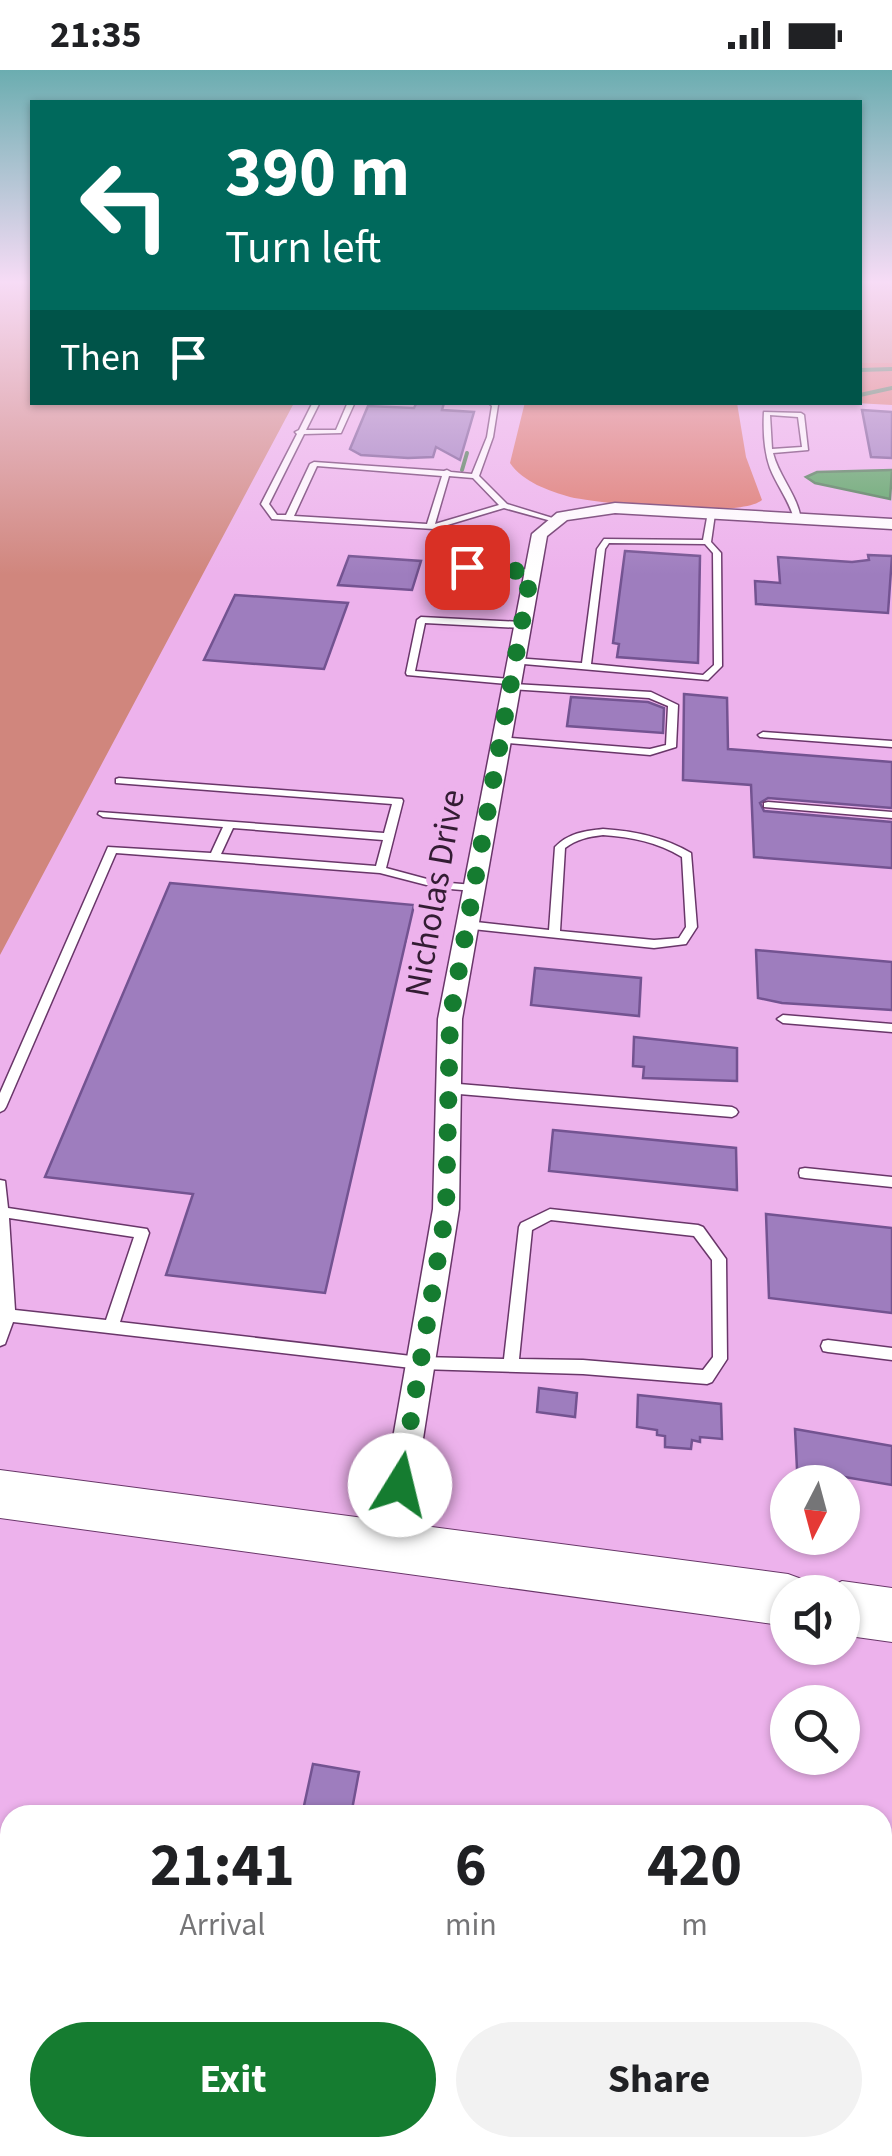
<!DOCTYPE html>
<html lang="en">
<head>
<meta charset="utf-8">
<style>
	:root { --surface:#fff; --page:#f2f2f2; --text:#202124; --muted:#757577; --accent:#157c30 }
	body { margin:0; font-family:"Source Sans 3",sans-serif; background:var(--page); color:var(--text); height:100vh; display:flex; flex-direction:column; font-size:38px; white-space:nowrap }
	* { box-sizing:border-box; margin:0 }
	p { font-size:32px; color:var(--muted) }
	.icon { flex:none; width:55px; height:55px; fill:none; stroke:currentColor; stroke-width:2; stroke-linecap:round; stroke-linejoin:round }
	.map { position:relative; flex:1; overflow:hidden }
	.drawer { position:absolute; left:0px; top:1735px; width:892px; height:352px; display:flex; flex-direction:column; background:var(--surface); border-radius:30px 30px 0 0; box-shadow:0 2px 8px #0004 }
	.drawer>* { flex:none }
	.banner { position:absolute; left:30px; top:30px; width:832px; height:305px; border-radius:0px; box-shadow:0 2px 8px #0004; background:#00695c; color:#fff; overflow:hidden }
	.needle { width:65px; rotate:186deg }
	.fabs { position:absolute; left:770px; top:1395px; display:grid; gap:20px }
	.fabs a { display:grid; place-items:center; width:90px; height:90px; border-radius:50%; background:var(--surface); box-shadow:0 2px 8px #0004; font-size:50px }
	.pin { position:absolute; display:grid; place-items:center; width:85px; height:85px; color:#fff; margin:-42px; border-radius:20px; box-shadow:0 5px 15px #0006 }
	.me { position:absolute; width:110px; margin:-55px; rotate:9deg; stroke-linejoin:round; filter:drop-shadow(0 0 8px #0008) }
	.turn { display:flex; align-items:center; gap:35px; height:210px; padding:0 30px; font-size:45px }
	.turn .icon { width:130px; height:130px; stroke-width:2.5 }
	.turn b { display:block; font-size:70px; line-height:85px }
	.then { display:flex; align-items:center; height:95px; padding:0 30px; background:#0003; gap:20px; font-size:38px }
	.eta { display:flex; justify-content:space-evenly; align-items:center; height:170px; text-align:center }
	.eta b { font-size:60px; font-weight:700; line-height:70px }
	.button { display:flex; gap:20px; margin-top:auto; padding:20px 30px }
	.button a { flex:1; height:115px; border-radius:60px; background:var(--accent); color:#fff; font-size:40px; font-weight:700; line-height:115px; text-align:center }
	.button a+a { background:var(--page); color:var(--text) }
	.status { display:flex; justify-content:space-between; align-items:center; height:70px; padding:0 50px; background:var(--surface); direction:ltr }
	.status svg { height:28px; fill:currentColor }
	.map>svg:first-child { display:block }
</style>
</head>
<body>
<div class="status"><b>21:35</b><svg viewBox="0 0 49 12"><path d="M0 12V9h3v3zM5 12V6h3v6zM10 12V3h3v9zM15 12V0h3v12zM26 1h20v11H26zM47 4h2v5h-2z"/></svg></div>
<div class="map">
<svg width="892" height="2086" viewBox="0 0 892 2086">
	<rect width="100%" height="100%" fill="#edb2ec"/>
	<g fill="#d0867d">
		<polygon points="0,213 32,213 32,332 294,333 0,885"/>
		<rect x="860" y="213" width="32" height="80"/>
	</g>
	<g fill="#dc766b">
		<polygon points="860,293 892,293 892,335 855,333 860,332"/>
		<path d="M525,332l212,1 9,54 16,43c-22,19 -160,4 -192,-3 -21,-6 -47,-15 -60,-34z"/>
		<polygon points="10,2063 10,2078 727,2078 733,2086 0,2086 0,2065"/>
	</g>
	<polygon fill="#51a25c" stroke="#487a50" stroke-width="2.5" points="892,400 890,429 815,413 806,407 817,402"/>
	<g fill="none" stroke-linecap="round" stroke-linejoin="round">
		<g stroke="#487a50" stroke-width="4">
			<polyline points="860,300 892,299"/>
			<polyline points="860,325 892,318"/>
			<polyline points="462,400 467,383"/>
		</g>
		<polyline stroke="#487a50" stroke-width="11" points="307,2086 606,2086"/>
	</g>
	<g fill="#9e7dbe" stroke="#735391" stroke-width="2.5">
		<polygon points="417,332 444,333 442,340 474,342 460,390 436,377 433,387 408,388 361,385 350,379 368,336 414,338"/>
		<polygon points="862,340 892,342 892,388 871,387"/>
		<polygon points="625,481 700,486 698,593 617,587 619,574 613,573"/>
		<polygon points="868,485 892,486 888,543 756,534 755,511 780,513 778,487 852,492 869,490"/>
		<polygon points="349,486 421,491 412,520 338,515"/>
		<polygon points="235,525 348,533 324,599 204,590"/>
		<polygon points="684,624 727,628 728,679 892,692 892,738 768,728 760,733 764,741 892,752 892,798 754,787 751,715 683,710"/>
		<polygon points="571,627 648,632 664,638 663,663 567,656"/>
		<polygon points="170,813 414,835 325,1223 166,1205 193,1124 45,1107"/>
		<polygon points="756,880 892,892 892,940 782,933 758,928"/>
		<polygon points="535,898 641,908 639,946 531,935"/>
		<polygon points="634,967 737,978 737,1011 643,1008 644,997 633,996"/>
		<polygon points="553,1060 736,1078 737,1120 549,1101"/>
		<polygon points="766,1144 892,1158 892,1243 769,1228"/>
		<polygon points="539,1318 577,1323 575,1347 537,1342"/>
		<polygon points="638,1325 721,1334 722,1369 700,1367 700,1372 692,1370 691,1379 665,1377 665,1366 657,1365 657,1360 637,1357"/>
		<polygon points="795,1359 892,1376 892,1415 797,1399"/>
		<polygon points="313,1694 359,1702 351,1745 302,1745"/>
	</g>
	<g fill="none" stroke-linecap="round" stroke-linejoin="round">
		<g stroke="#693669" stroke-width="3">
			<g id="service">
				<path d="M313,332h7l-14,28h30l12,-28h7l-14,31 -37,1 -35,70 8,11h9l24,-51 4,-2 130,9 3,-1 4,2 21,2 15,-37 5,-31 -4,-4h8l2,3 -5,32 -14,39 28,28 52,16 -4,2 -51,-14 -70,21 -162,-10 -11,-15 36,-70 -2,-2 4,-2zM317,396l125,10 -15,48 -133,-8zM449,406l24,2 26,27 -64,19z"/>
				<path d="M764,342l37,1 3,2 4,35 -35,3c6,24 26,44 28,68l-7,-2c-5,-19 -17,-33 -24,-51 -6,-17 -7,-39 -6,-56zM770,345l28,2 4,30 -30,2z"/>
				<path d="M708,442l7,2 -4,28 10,11 1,113 -14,14 -196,-17v-4l3,-1 67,5 15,-114 7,-10 99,1zM609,473l96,1 8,9 1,112 -11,10 -112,-11 14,-115z"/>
				<polygon points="432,493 531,500 535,502 531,504 435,497 432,497"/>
				<polygon points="421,547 522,552 526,555 522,558 425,553 415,601 511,609 514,610 514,614 651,622 678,635 676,677 650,685 497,672 495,670 500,667 650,679 666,675 668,636 649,628 510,619 507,618 507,614 407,605 406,603 417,550"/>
				<polygon points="763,662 892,671 892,677 760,667 758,665"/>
				<path d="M119,708l283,21 1,2 -17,67 52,14 36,3 5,3 -5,3 -36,-3 -58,-15 -264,-20 -110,254 -2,3 -4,2v-19l108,-246 103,6 12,-26 -120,-10 -5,-3 1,-2 285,21 8,-29 -276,-21v-4zM233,758l150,12 -7,26 -155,-12z"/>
				<polygon points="768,732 892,742 892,748 764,737 764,733"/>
				<path d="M603,759c31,2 61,8 88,24l6,74 -11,17 -32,4 -191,-20 -1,-3 1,-3 4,-1 82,9 6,-83c14,-14 29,-16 48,-18zM603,765c29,2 54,7 79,22l4,70 -7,11 -25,2 -94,-9 5,-83c12,-9 23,-11 38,-13z"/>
				<polygon points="783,945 892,954 892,962 783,953 777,949"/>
				<polygon points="447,1013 732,1037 736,1039 738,1042 736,1045 732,1047 447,1023 441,1018"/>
				<polygon points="805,1098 892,1107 892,1117 805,1108 800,1107 799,1103 800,1099"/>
				<path d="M0,1110l5,1 3,27 139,21 2,4 -29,89 300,35 84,2 15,-132 2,-4 29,-14 148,16 5,2 23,32 1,100 -15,23 -5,2 -124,-10 -163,-5 -407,-47 -8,22 -5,2zM9,1148l125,19 -28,83 -91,-10zM551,1150l143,16 18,24 1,97 -10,13 -120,-10 -64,-1 13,-129z"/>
				<polygon points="828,1270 892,1278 892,1290 828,1282 823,1281 821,1276 823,1271"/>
			</g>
		</g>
		<g stroke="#693669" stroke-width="3">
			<polygon id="minor" points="615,433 892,449 892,459 615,443 567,450 547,466 462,949 459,1139 406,1477 401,1488 390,1493 379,1488 374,1477 433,1139 438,949 532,464 557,443"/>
		</g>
		<g stroke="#693669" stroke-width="2">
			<g id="primary">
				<polygon points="0,1400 788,1504 807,1511 811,1522 788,1522 788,1556 0,1448"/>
				<polygon points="842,1511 892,1518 892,1572 842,1565 842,1522 822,1522"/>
			</g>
		</g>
		<use href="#service" fill="#fff" fill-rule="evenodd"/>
		<use href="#minor" fill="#fff" fill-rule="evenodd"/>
		<use href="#primary" fill="#fff" fill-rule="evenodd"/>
	</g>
	<linearGradient id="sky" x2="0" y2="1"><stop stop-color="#6badb0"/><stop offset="0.42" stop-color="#f7dcf6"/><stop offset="1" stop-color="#f7dcf6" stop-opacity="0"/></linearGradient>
	<rect width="892" height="505" fill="url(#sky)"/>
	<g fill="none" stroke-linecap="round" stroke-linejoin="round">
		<polyline stroke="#157c30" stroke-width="18" stroke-dasharray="0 32.4" points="400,1415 446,1140 450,949 531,502 467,497"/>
	</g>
	<g text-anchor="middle" stroke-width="10" stroke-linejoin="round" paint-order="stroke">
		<g font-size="35" fill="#331c33" stroke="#edb2ec">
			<text transform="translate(434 823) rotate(-80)" y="12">Nicholas Drive</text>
		</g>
	</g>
</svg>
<div class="fabs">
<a><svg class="needle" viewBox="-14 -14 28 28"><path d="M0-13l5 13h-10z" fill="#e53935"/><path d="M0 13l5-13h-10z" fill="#757577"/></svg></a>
<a><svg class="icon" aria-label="sound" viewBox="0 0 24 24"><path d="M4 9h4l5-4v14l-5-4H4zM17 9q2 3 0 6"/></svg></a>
<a><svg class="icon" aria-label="search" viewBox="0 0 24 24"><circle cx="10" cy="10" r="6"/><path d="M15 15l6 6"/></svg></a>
</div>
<div class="pin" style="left:467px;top:497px;background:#d93025"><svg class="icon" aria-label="arrive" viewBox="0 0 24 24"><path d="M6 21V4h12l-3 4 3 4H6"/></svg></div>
<svg class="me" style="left:400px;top:1415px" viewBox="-20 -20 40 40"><circle r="19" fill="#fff"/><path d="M0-13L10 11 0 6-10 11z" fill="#157c30"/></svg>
<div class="banner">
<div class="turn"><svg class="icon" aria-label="left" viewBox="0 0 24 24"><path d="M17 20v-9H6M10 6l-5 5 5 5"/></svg><div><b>390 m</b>Turn left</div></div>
<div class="then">Then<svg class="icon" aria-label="arrive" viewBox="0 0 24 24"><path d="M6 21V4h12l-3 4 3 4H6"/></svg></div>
</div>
<section class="drawer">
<div class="eta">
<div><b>21:41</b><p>Arrival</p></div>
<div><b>6</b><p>min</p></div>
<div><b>420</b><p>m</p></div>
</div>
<div class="button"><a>Exit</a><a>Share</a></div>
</section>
</div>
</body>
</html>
